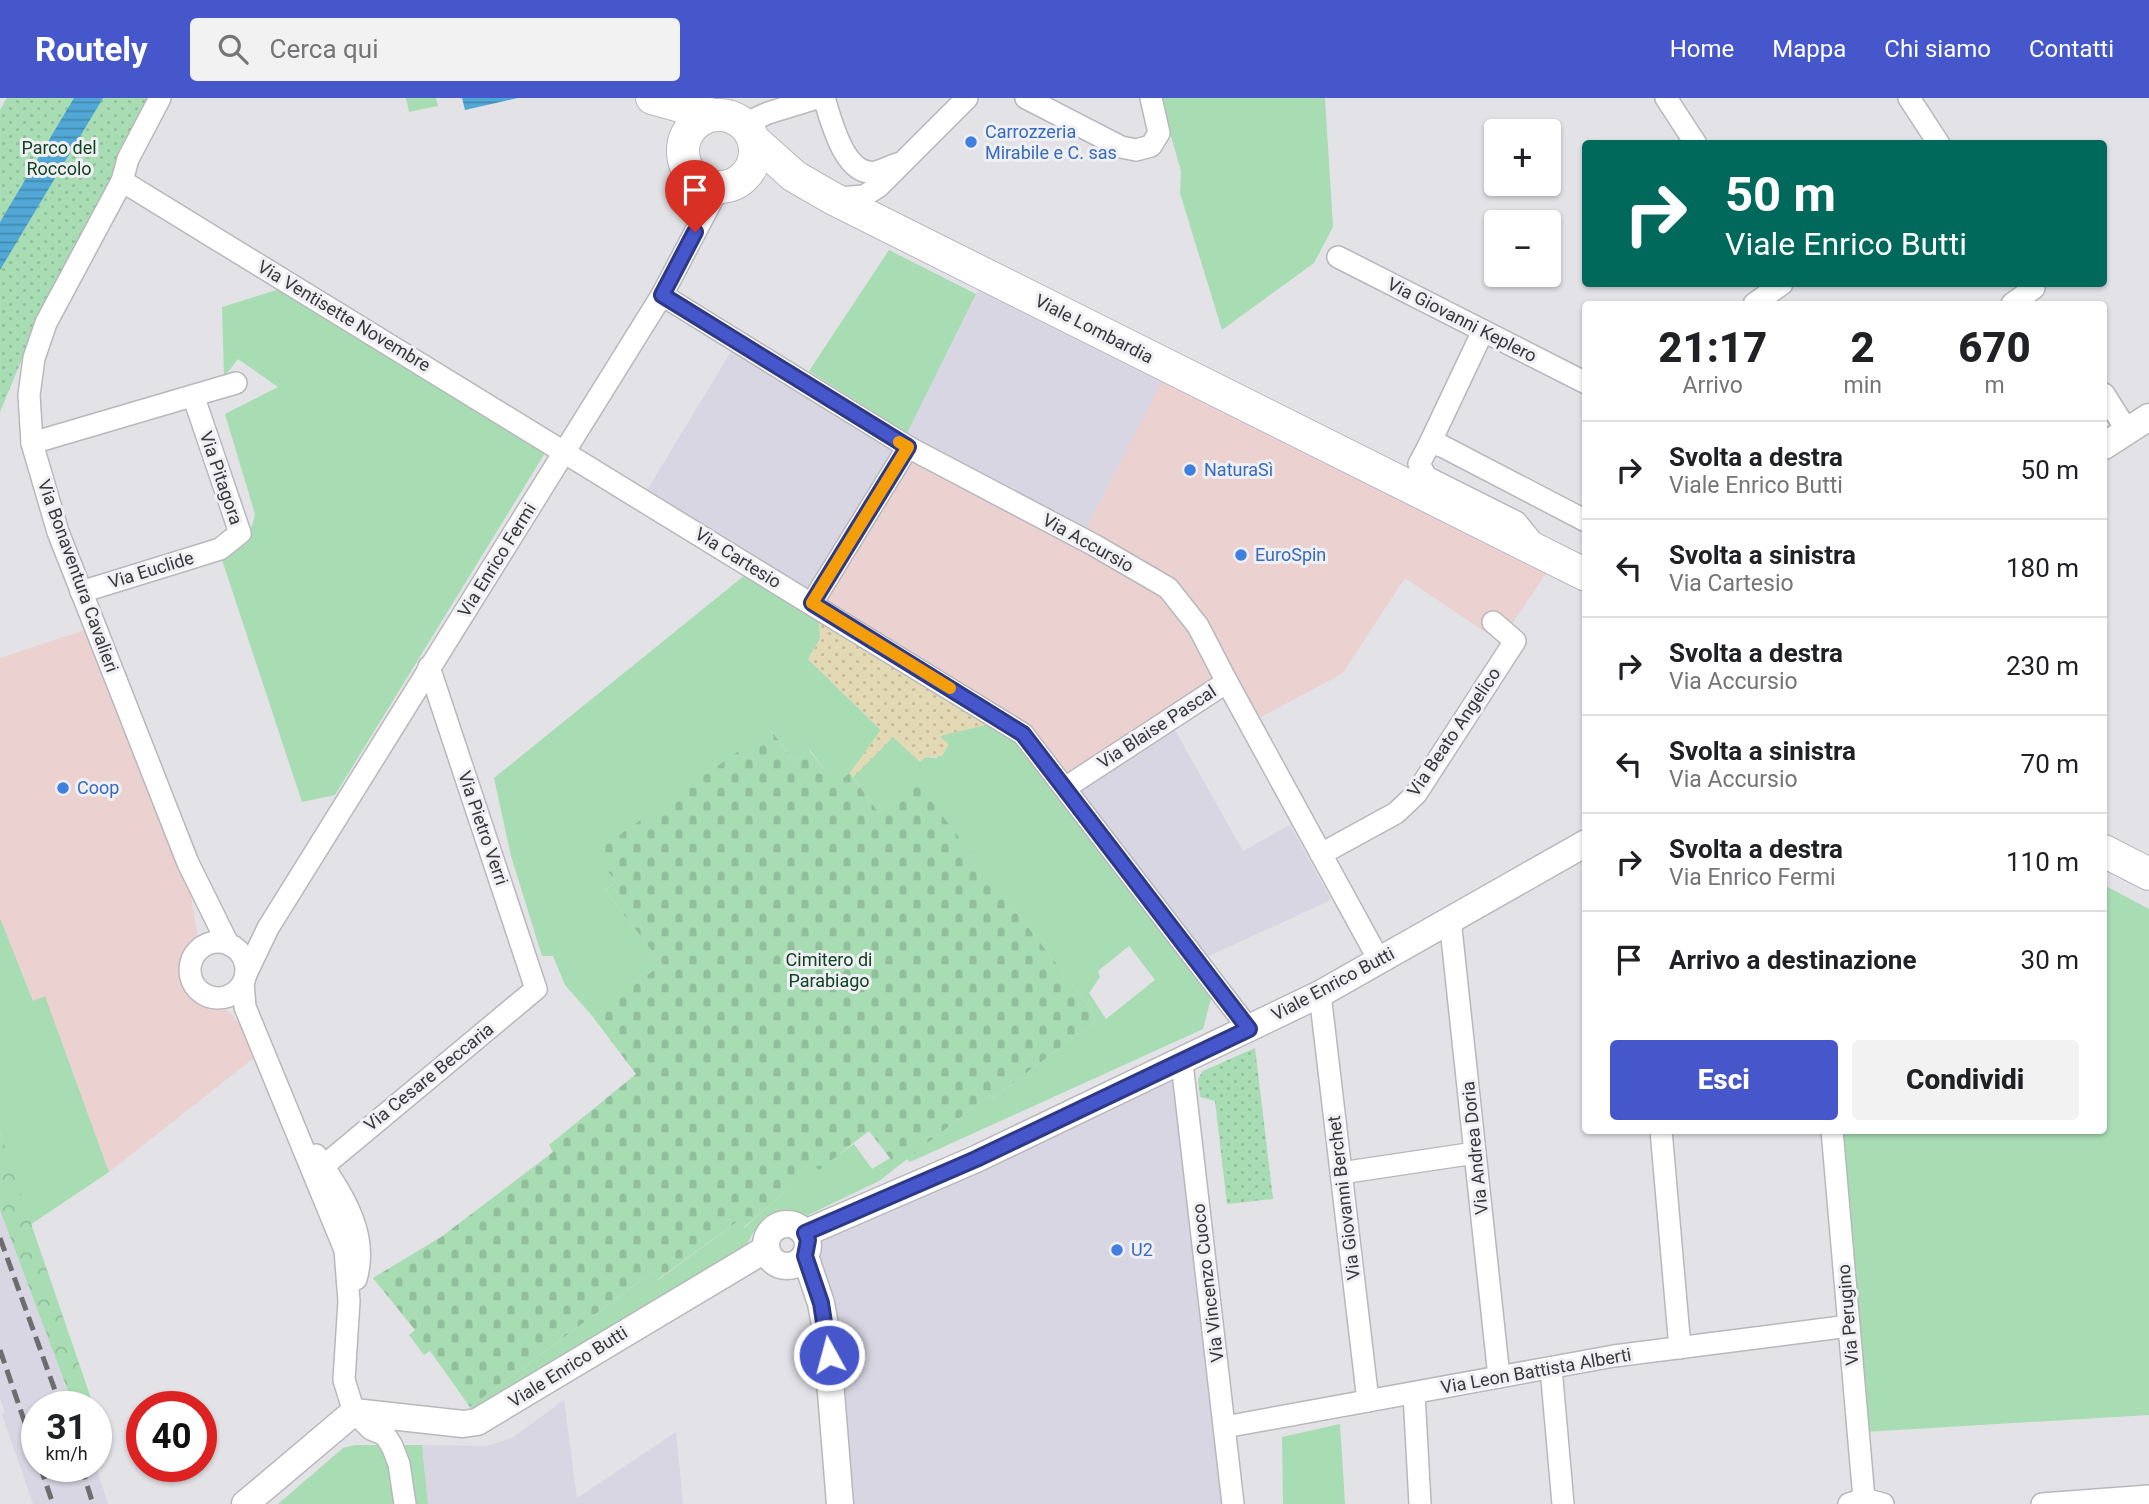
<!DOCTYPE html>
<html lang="it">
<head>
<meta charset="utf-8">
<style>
	:root { --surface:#fff; --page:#f2f2f2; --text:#202124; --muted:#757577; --line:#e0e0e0; --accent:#4657cc }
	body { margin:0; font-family:Roboto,sans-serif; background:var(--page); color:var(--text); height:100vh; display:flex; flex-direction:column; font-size:26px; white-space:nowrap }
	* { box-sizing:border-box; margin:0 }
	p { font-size:23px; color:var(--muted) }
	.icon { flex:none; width:38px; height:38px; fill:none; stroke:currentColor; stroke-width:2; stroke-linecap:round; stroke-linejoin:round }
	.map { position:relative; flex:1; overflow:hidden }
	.sheet { position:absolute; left:1582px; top:203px; width:525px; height:833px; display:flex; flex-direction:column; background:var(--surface); border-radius:7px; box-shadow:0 2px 5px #0004 }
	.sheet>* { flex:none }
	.top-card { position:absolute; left:1582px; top:42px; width:525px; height:147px; border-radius:7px; box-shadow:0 2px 5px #0004; background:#00695c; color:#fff; overflow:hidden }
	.controls { position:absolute; left:1484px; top:21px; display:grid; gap:14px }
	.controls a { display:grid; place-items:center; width:77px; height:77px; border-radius:7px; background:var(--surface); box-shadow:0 2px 5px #0004; font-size:35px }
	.speed { position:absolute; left:21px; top:1293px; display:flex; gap:14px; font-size:35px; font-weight:700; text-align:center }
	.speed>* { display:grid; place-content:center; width:91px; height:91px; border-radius:50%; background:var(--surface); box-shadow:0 2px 5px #0004; line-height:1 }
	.speed small { font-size:18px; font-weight:400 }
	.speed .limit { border:10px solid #d22; background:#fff; color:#111 }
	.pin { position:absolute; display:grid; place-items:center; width:60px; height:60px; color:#fff; margin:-72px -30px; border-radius:50% 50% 50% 0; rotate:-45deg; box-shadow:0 0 7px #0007 }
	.pin .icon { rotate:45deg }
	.me { position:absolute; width:77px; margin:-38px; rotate:353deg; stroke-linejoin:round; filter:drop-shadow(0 0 5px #0008) }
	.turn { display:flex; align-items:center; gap:24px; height:147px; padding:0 28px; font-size:32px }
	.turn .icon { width:91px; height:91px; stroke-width:2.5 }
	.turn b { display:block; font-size:49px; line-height:60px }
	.eta { display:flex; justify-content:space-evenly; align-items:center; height:119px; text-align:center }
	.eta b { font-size:42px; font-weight:800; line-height:49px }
	.action { display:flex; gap:14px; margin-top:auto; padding:14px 28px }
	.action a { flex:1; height:80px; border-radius:7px; background:var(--accent); color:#fff; font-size:28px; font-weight:800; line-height:80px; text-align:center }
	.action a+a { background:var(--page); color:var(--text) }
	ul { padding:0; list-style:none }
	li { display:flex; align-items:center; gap:21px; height:98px; padding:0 28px; border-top:2px solid var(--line) }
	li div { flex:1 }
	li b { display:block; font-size:26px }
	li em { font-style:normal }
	header { display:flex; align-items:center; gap:42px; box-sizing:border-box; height:98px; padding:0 35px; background:var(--accent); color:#fff }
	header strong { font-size:33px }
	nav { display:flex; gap:38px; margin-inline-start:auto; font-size:24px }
	.search { width:490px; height:63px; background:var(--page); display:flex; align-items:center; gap:18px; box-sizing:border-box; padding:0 24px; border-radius:7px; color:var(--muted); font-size:26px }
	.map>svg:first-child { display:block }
</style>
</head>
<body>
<header>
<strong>Routely</strong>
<div class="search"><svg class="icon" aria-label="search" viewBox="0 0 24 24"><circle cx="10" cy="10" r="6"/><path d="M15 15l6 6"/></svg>Cerca qui</div>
<nav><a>Home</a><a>Mappa</a><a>Chi siamo</a><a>Contatti</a></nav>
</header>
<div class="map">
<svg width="2149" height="1406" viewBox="0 0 2149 1406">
	<defs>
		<pattern id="forest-crowns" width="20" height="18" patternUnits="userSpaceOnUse" patternTransform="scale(1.75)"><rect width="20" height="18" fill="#a8ddb3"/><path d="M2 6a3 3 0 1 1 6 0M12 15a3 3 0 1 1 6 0" fill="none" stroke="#91be9b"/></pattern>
		<pattern id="sand-dots" width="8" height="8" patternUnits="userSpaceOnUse" patternTransform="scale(1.75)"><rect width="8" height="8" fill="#e3d9b4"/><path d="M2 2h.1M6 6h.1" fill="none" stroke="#c4bb9c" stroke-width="1.8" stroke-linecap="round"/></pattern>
		<pattern id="cemetery-stones" width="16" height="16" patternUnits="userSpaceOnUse" patternTransform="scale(1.75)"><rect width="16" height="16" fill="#a8ddb3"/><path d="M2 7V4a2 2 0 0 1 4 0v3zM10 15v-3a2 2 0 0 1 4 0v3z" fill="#91be9b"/></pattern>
		<pattern id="park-dots" width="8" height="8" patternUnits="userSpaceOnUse" patternTransform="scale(1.75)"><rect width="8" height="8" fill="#a8ddb3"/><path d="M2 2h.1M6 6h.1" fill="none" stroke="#91be9b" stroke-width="1.8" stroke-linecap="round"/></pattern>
		<pattern id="water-rules" width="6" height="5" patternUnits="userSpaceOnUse" patternTransform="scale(1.75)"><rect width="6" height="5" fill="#51a8d6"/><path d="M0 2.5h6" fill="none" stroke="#448aaf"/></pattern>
	</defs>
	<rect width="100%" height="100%" fill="#e2e2e7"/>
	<g fill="#ecd1d1">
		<polygon points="1168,272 1547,474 1500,544 1405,480 1342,576 1253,623 1229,579 1065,685 815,504 912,347"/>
		<polygon points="91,530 185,763 198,840 186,872 190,886 199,897 221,907 233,918 260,955 109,1074 45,899 33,903 0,820 0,560"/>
	</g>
	<g fill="#d7d6e2">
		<polygon points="984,180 1168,272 1082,438 903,342"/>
		<polygon points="735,247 908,352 815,504 644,397"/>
		<polygon points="1171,625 1243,753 1290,727 1331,802 1200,862 1071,690"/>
		<polygon points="1179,970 1230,1406 842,1406 811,1141"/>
		<polygon points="0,1112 74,1309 37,1309 37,1368 96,1369 108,1406 33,1406 2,1316 5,1315 0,1300"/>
		<polygon points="564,1302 577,1400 676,1334 683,1406 428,1406 422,1347 487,1348 512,1340"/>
	</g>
	<g fill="#a8ddb3" fill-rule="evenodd">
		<polygon points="406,0 436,0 438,8 409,14"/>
		<polygon points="1160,0 1325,0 1333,129 1314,165 1222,232 1180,95 1181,73"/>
		<polygon points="889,152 976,196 907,335 809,273"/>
		<path d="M280,191l265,164 -210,342 -33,7 -81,-245c19,-12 30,-20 34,-43l-30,-100 53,-27 -40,-28 -14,18 -2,-70z"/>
		<polygon points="750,473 819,516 820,541 808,561 881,632 850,675 835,687 810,652 794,663 771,632 595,755 616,784 605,792 663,867 593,919 565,887 553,858 542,858 511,758 494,680"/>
		<path d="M997,624l23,17 193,252 -10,38 -293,133 -3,-3 82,-64 4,3 103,-77 -8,-16 -170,-220 -40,27 -25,-35 40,-40 33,20 11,1 2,-22zM1129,848l26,34 -49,39 -17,-26 11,-16 -2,-6z"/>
		<polygon points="2104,787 2149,811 2149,1317 1864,1334 1842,1033 2104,1032"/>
		<polygon points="0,820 33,903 45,898 109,1074 30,1127 0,1035"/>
		<polygon points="854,1046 872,1071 890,1060 897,1069 879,1083 802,1120 774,1121 753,1135 744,1152 475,1314 470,1309 652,1174 658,1182 738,1123 744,1130 815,1067 818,1071"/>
		<polygon points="1340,1326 1345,1406 1283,1406 1282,1339"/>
		<polygon points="355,1347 422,1347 428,1406 278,1406 343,1350"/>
	</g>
	<polygon fill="url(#forest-crowns)" points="0,1035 94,1309 74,1309 0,1112"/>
	<polygon fill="url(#sand-dots)" points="819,516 997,624 940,638 949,647 942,658 926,659 920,664 893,639 853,679 850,675 881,632 808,561 820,541"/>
	<polygon fill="url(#cemetery-stones)" points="770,631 794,663 809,652 835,686 850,675 878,714 918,686 1088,907 1096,923 993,1000 989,997 897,1069 869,1033 819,1072 815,1068 743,1130 738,1123 657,1182 652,1174 470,1309 430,1253 424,1257 409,1237 415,1232 373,1180 441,1139 553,1054 549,1047 636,976 593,919 662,866 605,792 616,784 594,755"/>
	<g fill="url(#park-dots)">
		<polygon points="7,0 159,0 32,237 0,314 0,12"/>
		<polygon points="1255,950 1273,1101 1227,1106 1215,1003 1200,999 1198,981 1203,973"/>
	</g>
	<g fill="url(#water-rules)">
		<polygon points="74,0 103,0 0,172 0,124"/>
		<polygon points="462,0 518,0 465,12"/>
	</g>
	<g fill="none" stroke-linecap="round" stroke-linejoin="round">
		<g stroke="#b8b8bc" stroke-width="24">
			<g id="minor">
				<polyline points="160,0 128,61 122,83 46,225 34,260 29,297 32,345 58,434 188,765 228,846"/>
				<path d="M824,0c7,21 20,79 51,74 7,-1 15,-6 22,-8"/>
				<polyline points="1026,0 1121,49 1136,52 1151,48 1159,35 1151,0"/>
				<polyline points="1666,0 1696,46"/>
				<polyline points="1909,0 1939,46"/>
				<polyline points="744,26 768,15 817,0"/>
				<polyline points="122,83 1023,636 1249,931"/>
				<polyline points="838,100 864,98 878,89 967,0"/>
				<polyline points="1338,159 1586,285"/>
				<polyline points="662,197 908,349 1094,447 1168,490 1198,528 1227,584"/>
				<polyline points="1754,206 1782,186"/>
				<polyline points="2012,206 2034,190"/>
				<polyline points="2104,296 2126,331"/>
				<polyline points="32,345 236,285"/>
				<polyline points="1430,345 1483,233"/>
				<polyline points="1534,446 1516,424 1426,379 1419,366 1430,345 1442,348 1586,423"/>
				<polyline points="81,494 220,451 240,435 194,300"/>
				<polyline points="812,505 908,349"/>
				<polyline points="1065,690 1227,584 1321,756"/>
				<polyline points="1450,821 1499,1279"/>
				<circle cx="218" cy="872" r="28"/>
				<polyline points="1379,862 1321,756 1396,715 1416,696 1515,543 1493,524"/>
				<polyline points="246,876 268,830 662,197 719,89"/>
				<polyline points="243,885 245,909 345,1152 349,1203 344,1282 354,1314 371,1331 385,1337 392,1348 399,1366 405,1406"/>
				<polyline points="1320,896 1368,1303"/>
				<polyline points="1182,965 1233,1406"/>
				<polyline points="1661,1032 1680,1250"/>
				<polyline points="1832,1032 1864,1401"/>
				<path d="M316,1057c24,37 54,77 40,124"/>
				<polyline points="1341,1075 1475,1055"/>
				<polyline points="314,1076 536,891 429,569"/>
				<polyline points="1551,1270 1563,1406"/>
				<polyline points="1414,1295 1420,1406"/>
				<polyline points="1225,1329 1614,1258 1849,1228"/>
				<polyline points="1849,1406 1864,1401 1883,1406"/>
				<polyline points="2042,1406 2149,1398"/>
			</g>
		</g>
		<g stroke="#b8b8bc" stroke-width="29">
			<g id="tertiary">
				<polyline points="2104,348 2149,319"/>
				<circle cx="787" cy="1147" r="21"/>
				<polyline points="805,1135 976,1061 1320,896 1586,745"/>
				<polyline points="805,1158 821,1205 826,1233 840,1406"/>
				<polyline points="245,1406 354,1314 463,1326 477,1324 766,1151"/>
			</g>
		</g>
		<g stroke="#b8b8bc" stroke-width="34">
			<g id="secondary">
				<polyline points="652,0 713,17"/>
				<circle cx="719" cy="53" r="36"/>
				<polyline points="755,43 794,78 832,100 1586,477"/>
				<polyline points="2104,753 2149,776"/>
			</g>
		</g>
		<use href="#minor" stroke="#fff" stroke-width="21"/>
		<use href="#tertiary" stroke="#fff" stroke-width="26"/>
		<use href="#secondary" stroke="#fff" stroke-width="32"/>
		<g stroke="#6d6c6f" stroke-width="5" stroke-dasharray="14 7" stroke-linecap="butt">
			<polyline points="0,1140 61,1309"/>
			<polyline points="0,1252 37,1360"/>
			<polyline points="40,1368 53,1406"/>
			<polyline points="81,1368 93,1406"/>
		</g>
	</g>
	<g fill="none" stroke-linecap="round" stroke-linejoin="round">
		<g stroke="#2e3985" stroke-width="18">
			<polyline id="route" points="695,134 662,197 908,349 812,505 1023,636 1249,931 976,1061 805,1135 808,1142 805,1158 821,1205 829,1257"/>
		</g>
		<use href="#route" stroke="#4657cc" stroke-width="12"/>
		<polyline stroke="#f59e0b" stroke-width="12" points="899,344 908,349 812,505 950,590"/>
	</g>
	<g fill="#3f7fe0" stroke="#efeff4" stroke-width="2.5">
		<circle cx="971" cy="44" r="7"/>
		<circle cx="1190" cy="372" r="7"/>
		<circle cx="1241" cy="457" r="7"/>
		<circle cx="63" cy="690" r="7"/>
		<circle cx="1117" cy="1152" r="7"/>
	</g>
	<g text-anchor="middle" stroke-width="6" stroke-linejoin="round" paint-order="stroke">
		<g font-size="18" fill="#366cbe" stroke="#efeff4" text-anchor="start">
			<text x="985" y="40">Carrozzeria<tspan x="985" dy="21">Mirabile e C. sas</tspan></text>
			<text x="1204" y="378">NaturaSì</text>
			<text x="1255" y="463">EuroSpin</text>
			<text x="77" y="696">Coop</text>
			<text x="1131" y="1158">U2</text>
		</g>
		<g font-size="18" fill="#0e4421" stroke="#efeff4">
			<text x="59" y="56">Parco del<tspan x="59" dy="21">Roccolo</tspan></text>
			<text x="829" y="868">Cimitero di<tspan x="829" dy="21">Parabiago</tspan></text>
		</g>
		<g font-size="18" fill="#39383a" stroke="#efeff4">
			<text transform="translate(344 218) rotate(31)" y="6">Via Ventisette Novembre</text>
			<text transform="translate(1462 222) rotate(27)" y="6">Via Giovanni Keplero</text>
			<text transform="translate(1094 231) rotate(27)" y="6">Viale Lombardia</text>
			<text transform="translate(221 380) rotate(71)" y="6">Via Pitagora</text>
			<text transform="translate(1088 445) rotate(29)" y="6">Via Accursio</text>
			<text transform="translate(738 460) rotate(32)" y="6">Via Cartesio</text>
			<text transform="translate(497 462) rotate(-58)" y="6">Via Enrico Fermi</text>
			<text transform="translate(151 472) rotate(-17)" y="6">Via Euclide</text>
			<text transform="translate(78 478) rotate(70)" y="6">Via Bonaventura Cavalieri</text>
			<text transform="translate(1157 629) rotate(-33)" y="6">Via Blaise Pascal</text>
			<text transform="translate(1454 634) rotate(-56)" y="6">Via Beato Angelico</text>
			<text transform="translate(483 730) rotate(71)" y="6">Via Pietro Verri</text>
			<text transform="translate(1333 886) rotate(-28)" y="6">Viale Enrico Butti</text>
			<text transform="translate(429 979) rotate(-39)" y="6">Via Cesare Beccaria</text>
			<text transform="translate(1475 1050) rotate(-96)" y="6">Via Andrea Doria</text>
			<text transform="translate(1344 1100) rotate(-97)" y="6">Via Giovanni Berchet</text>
			<text transform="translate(1208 1185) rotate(-97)" y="6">Via Vincenzo Cuoco</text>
			<text transform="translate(1848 1217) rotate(-95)" y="6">Via Perugino</text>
			<text transform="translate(568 1269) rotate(-32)" y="6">Viale Enrico Butti</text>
			<text transform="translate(1536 1273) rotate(-10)" y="6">Via Leon Battista Alberti</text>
		</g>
	</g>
</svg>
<div class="controls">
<a>+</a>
<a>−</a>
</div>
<div class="speed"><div>31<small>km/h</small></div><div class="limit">40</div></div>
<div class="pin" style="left:695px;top:134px;background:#d93025"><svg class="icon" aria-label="arrive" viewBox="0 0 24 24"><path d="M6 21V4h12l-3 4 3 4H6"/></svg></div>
<svg class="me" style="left:829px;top:1257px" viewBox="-20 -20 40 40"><circle r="17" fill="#4657cc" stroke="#fff" stroke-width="3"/><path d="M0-11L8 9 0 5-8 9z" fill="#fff"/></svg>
<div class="top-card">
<div class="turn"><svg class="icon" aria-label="right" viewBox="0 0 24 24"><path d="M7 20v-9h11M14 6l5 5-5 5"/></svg><div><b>50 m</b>Viale Enrico Butti</div></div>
</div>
<section class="sheet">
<div class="eta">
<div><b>21:17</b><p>Arrivo</p></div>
<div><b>2</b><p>min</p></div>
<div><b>670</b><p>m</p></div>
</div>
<ul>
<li><svg class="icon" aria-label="right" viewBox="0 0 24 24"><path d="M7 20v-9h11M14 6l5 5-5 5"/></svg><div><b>Svolta a destra</b><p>Viale Enrico Butti</p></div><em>50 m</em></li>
<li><svg class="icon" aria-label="left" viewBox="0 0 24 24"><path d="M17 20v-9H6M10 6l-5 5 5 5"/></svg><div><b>Svolta a sinistra</b><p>Via Cartesio</p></div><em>180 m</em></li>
<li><svg class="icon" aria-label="right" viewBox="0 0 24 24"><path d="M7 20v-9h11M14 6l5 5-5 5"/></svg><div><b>Svolta a destra</b><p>Via Accursio</p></div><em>230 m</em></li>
<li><svg class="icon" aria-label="left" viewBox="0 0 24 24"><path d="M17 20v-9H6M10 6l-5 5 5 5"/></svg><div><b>Svolta a sinistra</b><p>Via Accursio</p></div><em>70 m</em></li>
<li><svg class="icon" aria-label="right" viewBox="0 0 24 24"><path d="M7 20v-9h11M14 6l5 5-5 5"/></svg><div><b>Svolta a destra</b><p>Via Enrico Fermi</p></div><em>110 m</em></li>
<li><svg class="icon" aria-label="arrive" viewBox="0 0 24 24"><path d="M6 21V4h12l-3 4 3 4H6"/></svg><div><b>Arrivo a destinazione</b></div><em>30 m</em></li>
</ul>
<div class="action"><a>Esci</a><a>Condividi</a></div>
</section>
</div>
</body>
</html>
